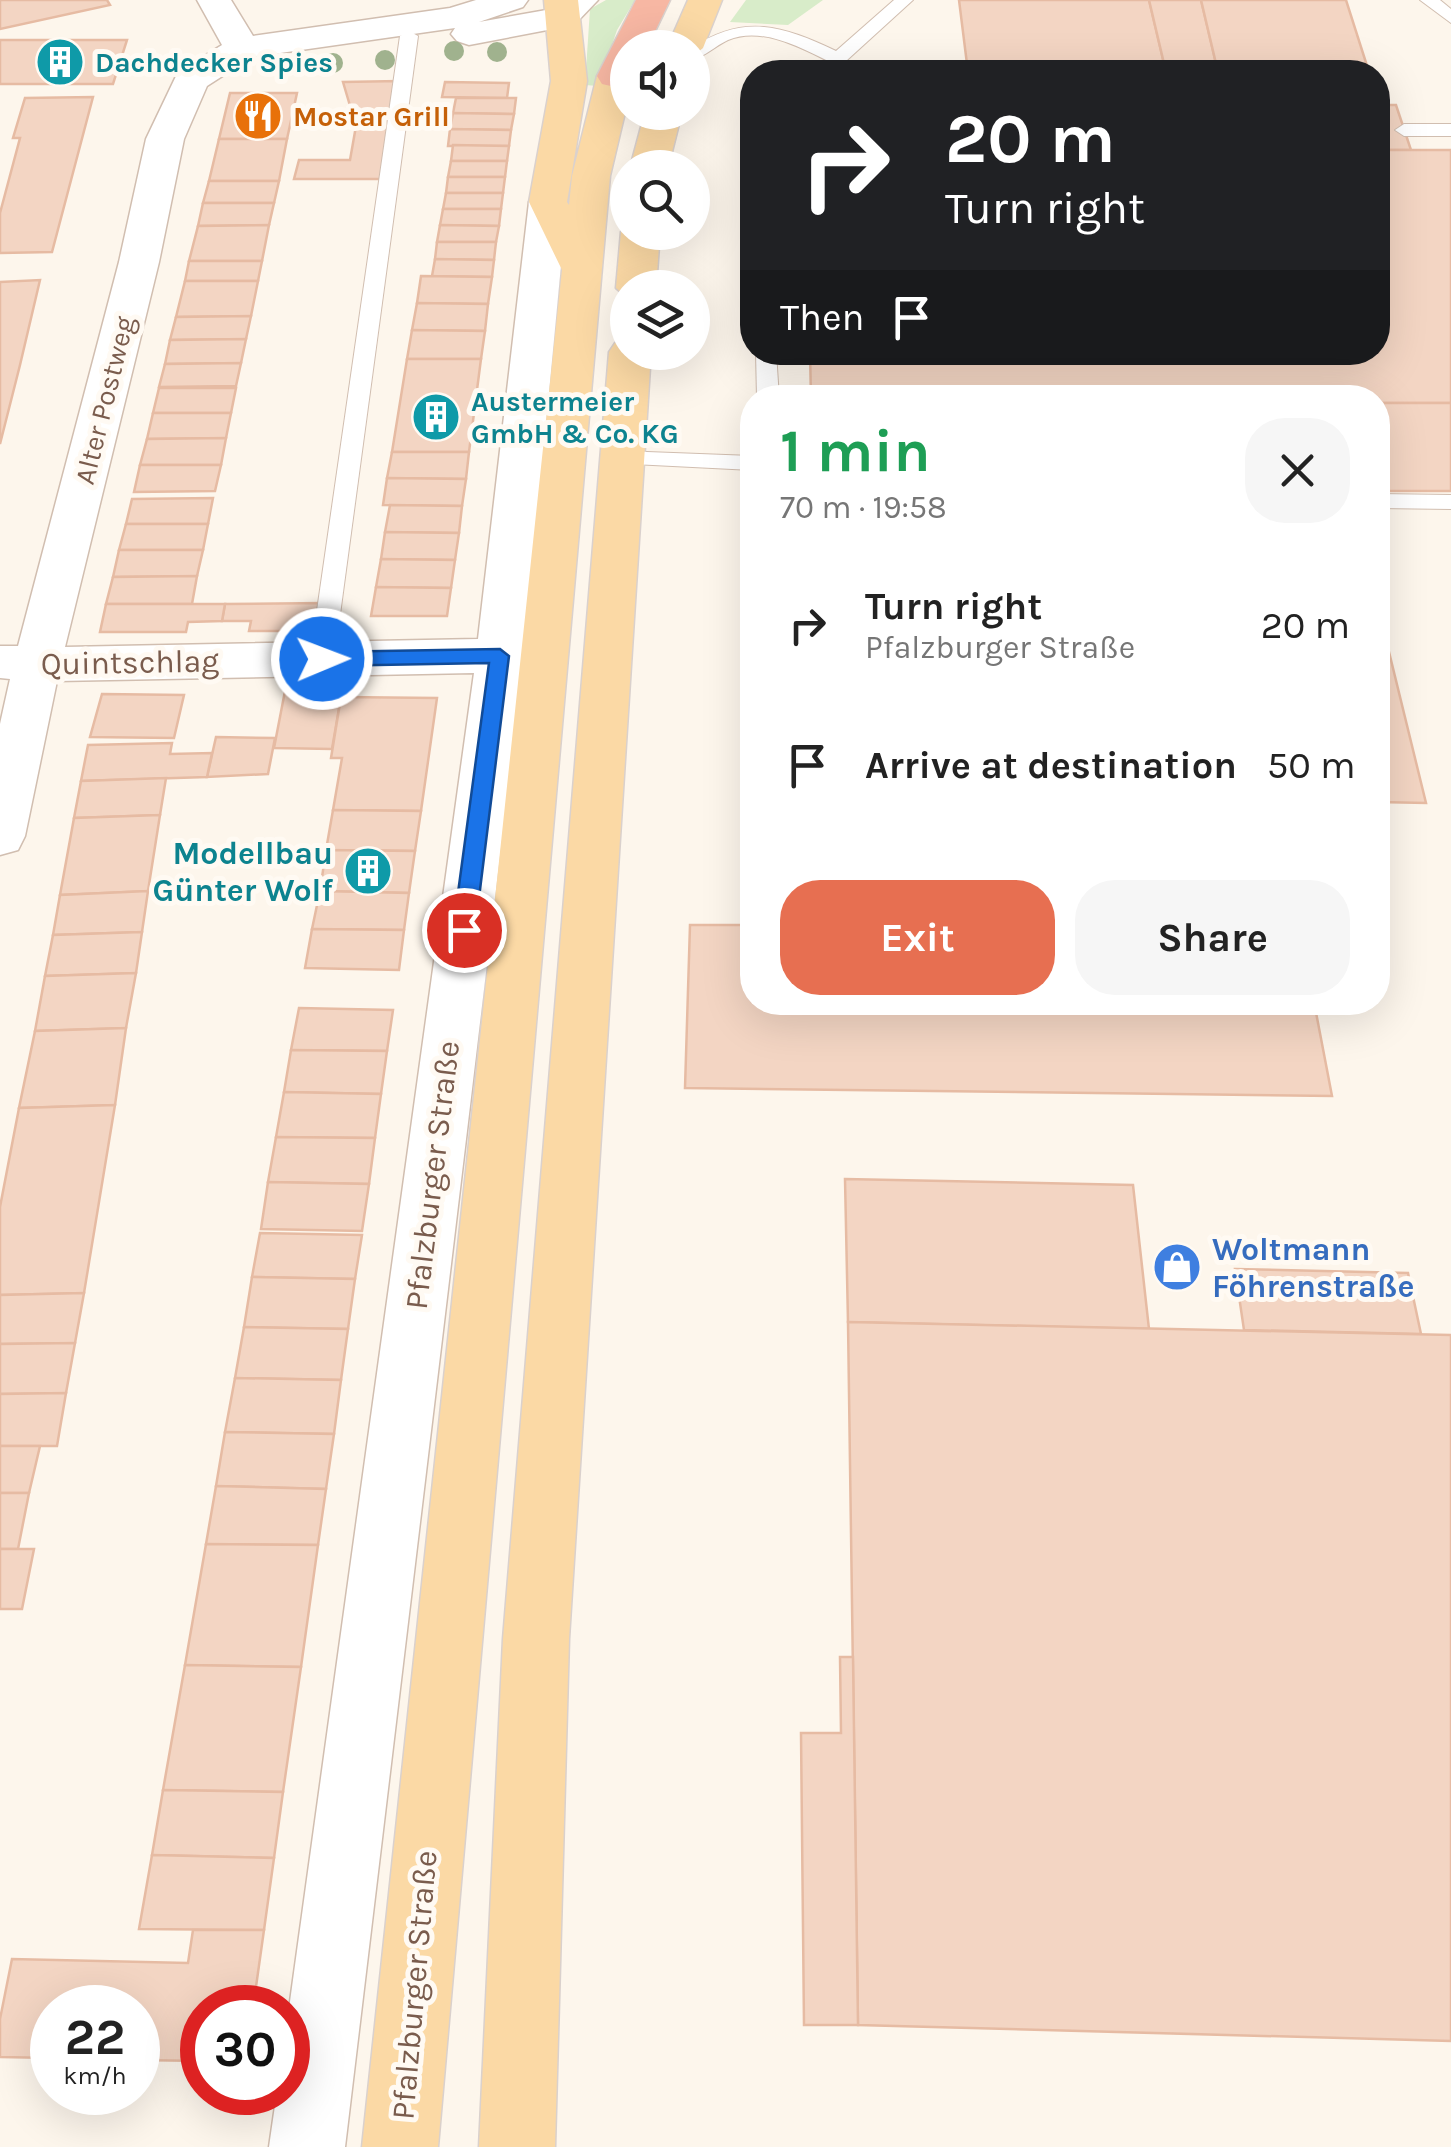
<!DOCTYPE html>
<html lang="en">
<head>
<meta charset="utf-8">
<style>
	:root { --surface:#fff; --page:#f6f6f6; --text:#222; --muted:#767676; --accent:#e76f51 }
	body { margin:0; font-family:Karla,sans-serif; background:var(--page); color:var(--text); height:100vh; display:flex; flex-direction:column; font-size:38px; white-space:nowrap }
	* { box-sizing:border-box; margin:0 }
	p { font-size:32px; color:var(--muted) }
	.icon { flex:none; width:55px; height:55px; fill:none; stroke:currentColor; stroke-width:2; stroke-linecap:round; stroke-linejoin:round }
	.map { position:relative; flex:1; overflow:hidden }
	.panel { position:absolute; left:740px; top:385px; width:650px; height:630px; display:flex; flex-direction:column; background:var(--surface); border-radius:40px; box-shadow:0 10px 40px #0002 }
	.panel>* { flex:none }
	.top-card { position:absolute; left:740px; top:60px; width:650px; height:305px; border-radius:40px; box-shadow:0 10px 40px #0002; background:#202124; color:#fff; overflow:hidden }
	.controls { position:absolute; left:610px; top:30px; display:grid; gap:20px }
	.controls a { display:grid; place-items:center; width:100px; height:100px; border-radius:50%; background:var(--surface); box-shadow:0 10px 40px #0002; font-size:50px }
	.speed { position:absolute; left:30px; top:1985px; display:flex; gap:20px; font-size:50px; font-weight:700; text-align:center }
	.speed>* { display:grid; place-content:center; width:130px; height:130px; border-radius:50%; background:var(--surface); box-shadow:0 10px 40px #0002; line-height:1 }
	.speed small { font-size:25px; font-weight:400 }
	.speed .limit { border:15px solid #d22; background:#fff; color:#111 }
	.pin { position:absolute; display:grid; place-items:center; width:85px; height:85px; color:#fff; margin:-42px; border:5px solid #fff; border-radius:50%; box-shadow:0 2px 10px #0007 }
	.me { position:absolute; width:110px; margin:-55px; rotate:89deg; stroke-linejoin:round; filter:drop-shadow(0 0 8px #0008) }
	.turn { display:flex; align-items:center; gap:35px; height:210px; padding:0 40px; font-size:45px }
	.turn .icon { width:130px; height:130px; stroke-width:2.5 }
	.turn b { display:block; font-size:70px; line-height:85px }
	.then { display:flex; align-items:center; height:95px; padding:0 40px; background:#0003; gap:20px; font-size:38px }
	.round { display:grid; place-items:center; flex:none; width:105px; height:105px; border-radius:40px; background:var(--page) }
	.overview { display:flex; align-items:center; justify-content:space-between; height:170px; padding:0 40px }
	h1 { font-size:60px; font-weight:700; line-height:75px; color:#1e9e55 }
	.primary-button { display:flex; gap:20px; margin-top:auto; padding:20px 40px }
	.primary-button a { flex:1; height:115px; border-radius:40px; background:var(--accent); color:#fff; font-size:40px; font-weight:700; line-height:115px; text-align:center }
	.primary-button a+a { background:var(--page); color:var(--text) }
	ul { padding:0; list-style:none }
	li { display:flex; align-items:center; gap:30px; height:140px; padding:0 40px }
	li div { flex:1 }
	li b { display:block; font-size:38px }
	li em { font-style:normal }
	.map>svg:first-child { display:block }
</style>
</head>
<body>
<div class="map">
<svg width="1451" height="2147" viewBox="0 0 1451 2147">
	<rect width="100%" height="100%" fill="#fdf6ec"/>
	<g fill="#d8ecc9">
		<polygon points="606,0 635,0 617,30 598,86 585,85 590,9"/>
		<polygon points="746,0 823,0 788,25 730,22"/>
	</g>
	<g fill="#f3d5c3" stroke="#e6bba3" stroke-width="2.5">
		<polygon points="0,0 107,0 110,5 0,29"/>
		<polygon points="959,0 1149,0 1166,72 968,72"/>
		<polygon points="1149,0 1201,0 1218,72 1166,72"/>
		<polygon points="1201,0 1346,0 1369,72 1218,72"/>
		<polygon points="0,40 127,40 113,84 0,84"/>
		<polygon points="399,81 383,179 294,179 299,160 350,160 356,126 343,82"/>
		<polygon points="445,82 509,83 507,98 442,97"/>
		<polygon points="230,93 297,93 287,139 219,139"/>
		<polygon points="93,97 52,252 0,253 0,213 20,138 13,138 25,98"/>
		<polygon points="456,98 516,98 514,114 453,113"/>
		<polygon points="1378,105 1396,105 1411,150 1378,150"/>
		<polygon points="453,113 514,114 511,130 450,129"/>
		<polygon points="450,129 511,130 509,146 448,146"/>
		<polygon points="219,139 287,139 279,181 209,181"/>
		<polygon points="453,145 509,146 507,161 451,161"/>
		<polygon points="1378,150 1451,150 1451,403 1378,403 1378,398 811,398 810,352 1378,352"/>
		<polygon points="451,161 507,161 505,177 448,177"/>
		<polygon points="448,177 505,177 503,193 446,193"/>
		<polygon points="209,181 279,181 274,203 203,203"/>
		<polygon points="446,193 503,193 501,209 443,209"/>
		<polygon points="203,203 274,203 269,225 198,226"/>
		<polygon points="443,209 501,209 499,226 440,225"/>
		<polygon points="269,225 262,261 189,261 198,226"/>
		<polygon points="440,225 499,226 496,242 437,242"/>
		<polygon points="437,242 496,242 494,260 435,259"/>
		<polygon points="435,259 494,260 492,277 432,276"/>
		<polygon points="189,261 262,261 258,281 185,281"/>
		<polygon points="421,276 492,277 488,304 417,303"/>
		<polygon points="40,280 20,365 0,444 0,282"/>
		<polygon points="185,281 258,281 251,316 176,317"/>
		<polygon points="417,303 488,304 485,331 412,330"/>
		<polygon points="251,316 246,339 170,340 176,317"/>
		<polygon points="412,330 485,331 481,359 407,359"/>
		<polygon points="246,339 241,363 165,364 170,340"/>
		<polygon points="407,359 481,359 469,452 392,452"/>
		<polygon points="241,363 236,386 159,387 165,364"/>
		<polygon points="159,388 236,388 231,413 153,413"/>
		<rect x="1378" y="403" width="73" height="88"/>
		<polygon points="153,413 231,413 226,438 147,439"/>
		<polygon points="226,438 221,465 140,465 147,439"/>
		<polygon points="392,452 469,452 466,479 387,478"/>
		<polygon points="140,465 221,465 215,491 134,492"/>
		<polygon points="387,478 466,479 462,506 383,505"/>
		<polygon points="213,498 208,524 126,524 132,499"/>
		<polygon points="390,505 462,506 459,533 385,532"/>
		<polygon points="126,524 208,524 203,550 119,550"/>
		<polygon points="385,532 459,533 455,560 381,559"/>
		<polygon points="119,550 203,550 197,576 113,577"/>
		<polygon points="381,559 455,560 451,588 376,587"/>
		<polygon points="197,576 192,604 106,604 113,577"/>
		<polygon points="376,587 451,588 447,616 371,616"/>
		<polygon points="324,603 320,631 249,631 251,621 222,621 225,604"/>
		<polygon points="106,604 225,604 222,621 188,622 186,632 100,632"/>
		<polygon points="1378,607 1426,803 1378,802"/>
		<polygon points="285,691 342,691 332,749 274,748"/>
		<polygon points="102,694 184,695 174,738 90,737"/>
		<polygon points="341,697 437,698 421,811 333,810 342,758 331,758"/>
		<polygon points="216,737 275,738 268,774 207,777"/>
		<polygon points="172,743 170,754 212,753 207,777 81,781 88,745"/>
		<polygon points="166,778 160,815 74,818 81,781"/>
		<polygon points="333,810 421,811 415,851 326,850"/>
		<polygon points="160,815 148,891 60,895 74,818"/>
		<polygon points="326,850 415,851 409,893 320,891"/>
		<polygon points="148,891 142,932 53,935 60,895"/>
		<polygon points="320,891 409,893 404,930 312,929"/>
		<polygon points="690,925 752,925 752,1002 1314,1002 1332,1096 685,1088"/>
		<polygon points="312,929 404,930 399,970 305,968"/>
		<polygon points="142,932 136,973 45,976 53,935"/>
		<polygon points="136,973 126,1028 35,1031 45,976"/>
		<polygon points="299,1008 393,1010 387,1051 291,1050"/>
		<polygon points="126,1028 115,1105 19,1108 35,1031"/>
		<polygon points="291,1050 387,1051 381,1094 284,1092"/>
		<polygon points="284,1092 381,1094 375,1138 276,1137"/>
		<polygon points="115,1105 84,1293 0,1295 0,1207 19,1108"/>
		<polygon points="276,1137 375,1138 369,1184 268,1182"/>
		<polygon points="845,1179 1133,1185 1149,1329 848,1322"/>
		<polygon points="268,1182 369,1184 362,1231 261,1229"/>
		<polygon points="260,1233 362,1235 355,1279 252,1277"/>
		<polygon points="1235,1269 1408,1273 1421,1334 1244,1330"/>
		<polygon points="252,1277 355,1279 348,1329 244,1327"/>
		<polygon points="84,1293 75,1343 0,1344 0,1295"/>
		<polygon points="848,1322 1451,1335 1451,2041 858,2025"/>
		<polygon points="244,1327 348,1329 341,1380 235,1378"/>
		<polygon points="75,1343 66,1393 0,1394 0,1344"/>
		<polygon points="235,1378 341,1380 334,1434 225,1432"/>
		<polygon points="66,1393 57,1446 0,1446 0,1394"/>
		<polygon points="225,1432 334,1434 326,1489 216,1486"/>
		<polygon points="0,1446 40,1446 29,1493 0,1493"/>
		<polygon points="216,1486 326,1489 318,1545 206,1544"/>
		<polygon points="0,1493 29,1493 18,1549 0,1549"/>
		<polygon points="206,1544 318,1545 301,1667 185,1665"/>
		<polygon points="0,1549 34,1549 22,1609 0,1609"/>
		<polygon points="840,1657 853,1657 858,2025 804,2025 801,1733 841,1733"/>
		<polygon points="185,1665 301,1667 283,1792 163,1790"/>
		<polygon points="163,1790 283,1792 274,1858 152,1855"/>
		<polygon points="152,1855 274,1858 264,1930 139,1929"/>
		<polygon points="193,1930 264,1930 253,2008 202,2008 202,2061 138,2060 138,2008 52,2008 52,2058 0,2057 0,2019 12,1959 188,1963"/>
	</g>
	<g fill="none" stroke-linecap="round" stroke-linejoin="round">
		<g stroke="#d1beb0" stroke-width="2">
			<g id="lane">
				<path d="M894,0h19l-67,61 -5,11h-18l5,-11c-29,-14 -67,-35 -100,-21 -13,6 -22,16 -36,20v-12c52,-35 91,-22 144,3z"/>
				<polygon points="1420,0 1440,0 1451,9 1451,23"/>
				<polygon points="409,31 418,36 334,659 322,667 310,659 400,36"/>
				<polygon points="1451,124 1451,136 1404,136 1395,130 1404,124"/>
				<polygon points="756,352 776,352 779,398 757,398"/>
				<polygon points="621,451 752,456 752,470 613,463 610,458"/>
				<polygon points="1378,494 1451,495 1451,509 1378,508"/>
			</g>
		</g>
		<g stroke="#d1beb0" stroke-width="3">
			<polygon id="street" points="197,0 231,0 253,36 450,8 476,0 528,0 523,7 479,22 552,9 561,0 598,0 575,24 563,27 469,45 457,41 451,34 455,28 252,57 207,86 184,139 159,262 65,647 478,639 529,202 534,194 548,190 562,194 567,202 524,656 345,2147 269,2147 277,2092 288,2092 288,2016 474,673 57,681 25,836 18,850 0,855 0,724 10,679 0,678 0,646 18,646 119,262 146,139 178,72 222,45"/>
		</g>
		<g stroke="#dad1cd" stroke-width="3">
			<g id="primary">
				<polygon points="544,0 578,0 587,81 567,202 569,205 572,176 597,76 602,68 615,65 628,68 628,100 610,176 438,2147 362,2147 562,270 529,202 551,81"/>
				<polygon points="688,0 722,0 703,48 692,57 692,48 667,48"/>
				<polygon points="645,112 682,112 668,168 630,168"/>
				<polygon points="627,224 628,232 660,232 656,288 628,288 628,298 616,288 621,232"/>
				<polygon points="628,340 628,352 651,352 569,1639 555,2147 479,2147 503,1639 609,352 615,343"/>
			</g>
		</g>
		<g stroke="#dad1cd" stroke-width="3">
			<polygon id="highway" points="636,0 670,0 647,48 628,48 628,84 615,87 602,84 597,76"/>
		</g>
		<use href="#lane" fill="#fff" fill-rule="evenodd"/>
		<use href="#street" fill="#fff" fill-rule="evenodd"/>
		<use href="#primary" fill="#fbd9a5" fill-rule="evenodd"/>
		<use href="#highway" fill="#f7b7a3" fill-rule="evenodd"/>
	</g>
	<g fill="#a0b28e">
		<circle cx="454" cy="51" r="10"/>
		<circle cx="497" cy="52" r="10"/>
		<circle cx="385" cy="60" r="10"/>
		<circle cx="333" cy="63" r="10"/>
	</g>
	<polygon fill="#1a73e8" stroke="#114b97" stroke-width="2.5" points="500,649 509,656 475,930 464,938 453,930 489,663 322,666 313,659 322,652"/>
	<defs>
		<g id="building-disc" transform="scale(2.5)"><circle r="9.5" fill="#0f9aa8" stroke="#fffaf3"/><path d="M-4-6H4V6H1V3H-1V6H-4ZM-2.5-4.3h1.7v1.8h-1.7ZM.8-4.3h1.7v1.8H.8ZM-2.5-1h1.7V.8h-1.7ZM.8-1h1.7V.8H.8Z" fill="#fff"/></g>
		<g id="restaurant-disc" transform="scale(2.5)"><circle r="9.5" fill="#e8710a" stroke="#fffaf3"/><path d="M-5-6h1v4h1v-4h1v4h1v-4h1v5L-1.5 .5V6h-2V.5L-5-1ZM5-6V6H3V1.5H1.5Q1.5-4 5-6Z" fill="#fff"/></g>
		<g id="shop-disc" transform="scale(2.5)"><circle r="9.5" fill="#3f7fe0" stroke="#fffaf3"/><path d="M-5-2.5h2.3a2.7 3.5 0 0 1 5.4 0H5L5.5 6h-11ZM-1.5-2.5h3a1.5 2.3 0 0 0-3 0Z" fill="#fff"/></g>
	</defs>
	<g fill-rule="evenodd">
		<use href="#building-disc" x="60" y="62"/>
		<use href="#restaurant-disc" x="258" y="116"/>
		<use href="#building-disc" x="436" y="417"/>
		<use href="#building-disc" x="368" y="871"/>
		<use href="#shop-disc" x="1177" y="1267"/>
	</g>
	<g text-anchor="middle" stroke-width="10" stroke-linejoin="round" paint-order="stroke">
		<g font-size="28" font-weight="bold" fill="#0d838f" stroke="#fffaf3" text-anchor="start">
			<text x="95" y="72">Dachdecker Spies</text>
			<text x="471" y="411">Austermeier<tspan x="471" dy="32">GmbH &amp; Co. KG</tspan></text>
		</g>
		<g font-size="28" font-weight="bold" fill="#c56008" stroke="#fffaf3" text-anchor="start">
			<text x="293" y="126">Mostar Grill</text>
		</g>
		<g font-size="28" fill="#7a5c4d" stroke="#fffaf3">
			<text transform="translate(104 400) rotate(-76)" y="10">Alter Postweg</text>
		</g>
		<g font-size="32" fill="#7a5c4d" stroke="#fffaf3">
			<text transform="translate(130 662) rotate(-1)" y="11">Quintschlag</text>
			<text transform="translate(432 1175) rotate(-83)" y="11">Pfalzburger Straße</text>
			<text transform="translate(414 1985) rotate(-85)" y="11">Pfalzburger Straße</text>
		</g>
		<g font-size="32" font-weight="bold" fill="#0d838f" stroke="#fffaf3" text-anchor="end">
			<text x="333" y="864">Modellbau<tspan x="333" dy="37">Günter Wolf</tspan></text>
		</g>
		<g font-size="32" font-weight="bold" fill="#366cbe" stroke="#fffaf3" text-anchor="start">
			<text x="1212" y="1260">Woltmann<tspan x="1212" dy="37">Föhrenstraße</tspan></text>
		</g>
	</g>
</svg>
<div class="controls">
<a><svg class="icon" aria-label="sound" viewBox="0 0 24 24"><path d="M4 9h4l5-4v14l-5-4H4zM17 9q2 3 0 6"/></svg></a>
<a><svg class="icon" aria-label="search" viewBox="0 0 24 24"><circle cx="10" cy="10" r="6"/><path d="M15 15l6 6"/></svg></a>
<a><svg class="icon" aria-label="layers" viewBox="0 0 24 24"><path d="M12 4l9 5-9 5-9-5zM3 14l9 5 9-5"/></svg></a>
</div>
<div class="speed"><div>22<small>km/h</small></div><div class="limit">30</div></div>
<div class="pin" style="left:464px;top:930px;background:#d93025"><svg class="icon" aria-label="arrive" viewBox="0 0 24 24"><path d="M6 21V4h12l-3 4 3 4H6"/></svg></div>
<svg class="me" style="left:322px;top:659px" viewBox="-20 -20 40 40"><circle r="17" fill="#1a73e8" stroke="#fff" stroke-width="3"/><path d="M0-11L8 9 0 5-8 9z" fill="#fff"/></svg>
<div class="top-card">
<div class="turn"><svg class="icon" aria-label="right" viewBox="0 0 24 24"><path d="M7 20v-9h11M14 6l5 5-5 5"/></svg><div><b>20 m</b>Turn right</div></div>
<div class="then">Then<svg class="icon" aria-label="arrive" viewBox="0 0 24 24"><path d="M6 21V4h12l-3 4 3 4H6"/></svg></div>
</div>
<section class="panel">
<div class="overview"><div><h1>1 min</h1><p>70 m · 19:58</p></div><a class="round"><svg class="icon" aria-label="close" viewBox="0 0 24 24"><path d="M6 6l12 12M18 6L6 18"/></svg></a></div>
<ul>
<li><svg class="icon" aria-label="right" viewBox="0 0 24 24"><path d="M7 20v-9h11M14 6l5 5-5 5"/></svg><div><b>Turn right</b><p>Pfalzburger Straße</p></div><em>20 m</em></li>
<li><svg class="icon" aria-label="arrive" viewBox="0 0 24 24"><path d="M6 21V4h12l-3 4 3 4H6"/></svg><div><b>Arrive at destination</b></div><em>50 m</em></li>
</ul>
<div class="primary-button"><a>Exit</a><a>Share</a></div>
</section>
</div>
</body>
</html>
